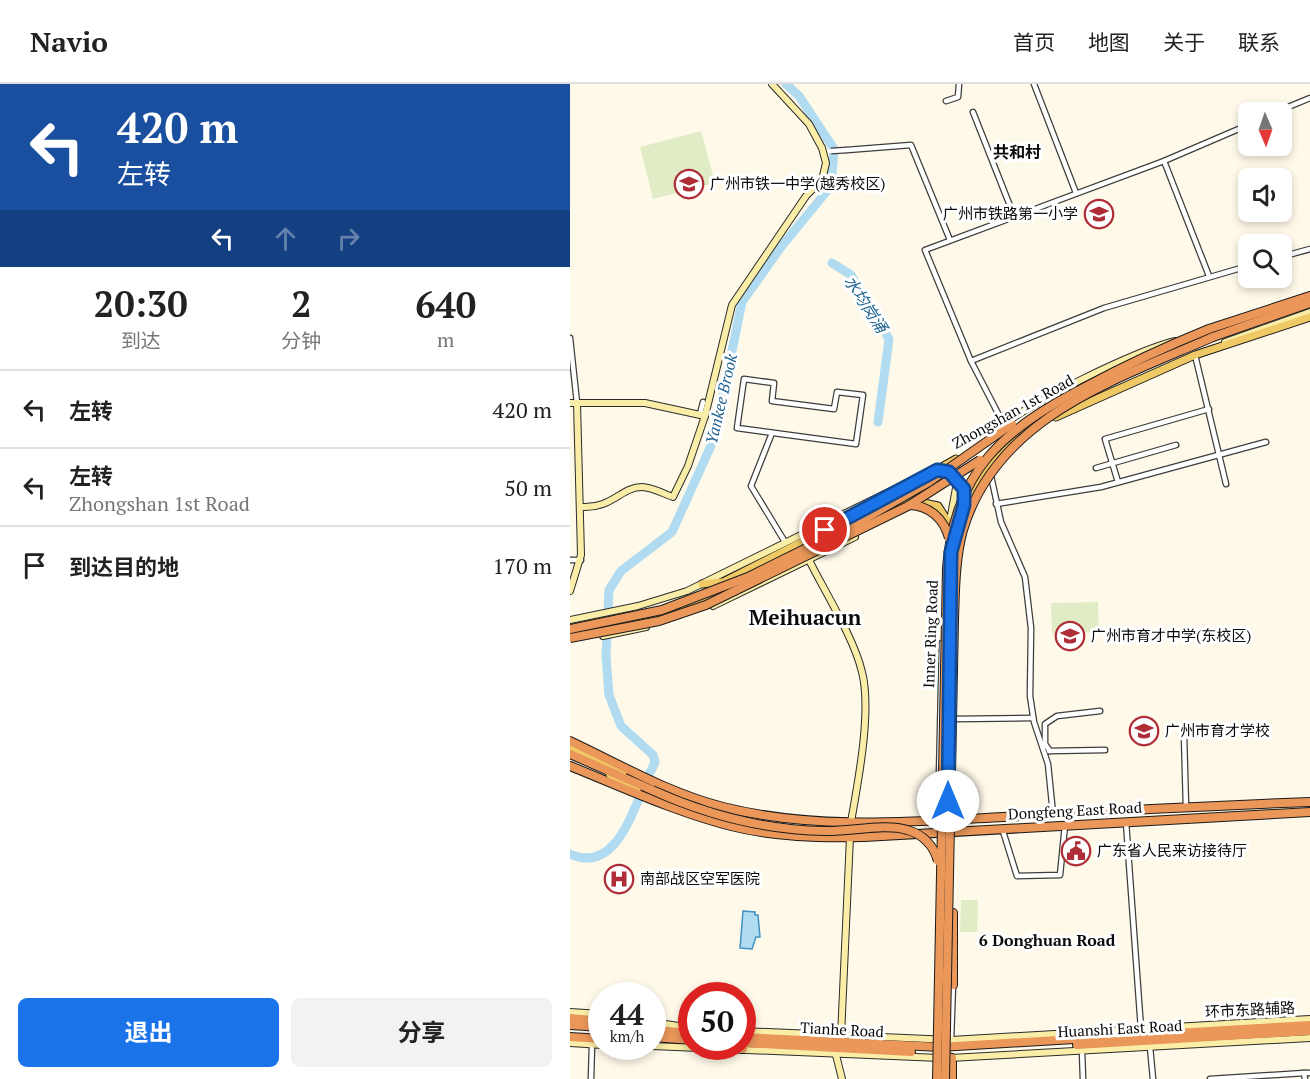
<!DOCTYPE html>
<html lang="zh">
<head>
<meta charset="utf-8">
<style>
	:root { --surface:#fff; --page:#f2f2f2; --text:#222; --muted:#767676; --line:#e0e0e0; --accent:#1a73e8 }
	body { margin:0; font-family:"PT Serif","Noto Sans SC",serif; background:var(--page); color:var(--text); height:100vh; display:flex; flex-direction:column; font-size:22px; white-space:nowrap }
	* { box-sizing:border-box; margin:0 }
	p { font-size:20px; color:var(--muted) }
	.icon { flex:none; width:33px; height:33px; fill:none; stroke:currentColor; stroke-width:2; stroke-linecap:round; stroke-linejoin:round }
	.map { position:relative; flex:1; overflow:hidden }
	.details { display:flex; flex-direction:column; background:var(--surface); width:570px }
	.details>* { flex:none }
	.top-card { background:#1a4fa0; color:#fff; overflow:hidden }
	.needle { width:39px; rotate:178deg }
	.buttons { position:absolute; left:668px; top:18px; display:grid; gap:12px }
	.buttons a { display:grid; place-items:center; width:54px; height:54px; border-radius:9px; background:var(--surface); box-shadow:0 3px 9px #0003; font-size:30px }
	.speed { position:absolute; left:18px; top:898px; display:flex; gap:12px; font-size:30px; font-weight:700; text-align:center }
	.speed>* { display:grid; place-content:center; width:78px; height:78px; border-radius:50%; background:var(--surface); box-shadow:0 3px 9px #0003; line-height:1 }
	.speed small { font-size:15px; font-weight:400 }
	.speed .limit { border:9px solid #d22; background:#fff; color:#111 }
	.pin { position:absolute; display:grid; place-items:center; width:51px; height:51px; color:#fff; margin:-26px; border:3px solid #fff; border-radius:50%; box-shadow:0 2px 6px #0007 }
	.me { position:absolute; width:66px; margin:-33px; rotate:0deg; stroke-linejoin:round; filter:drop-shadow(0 0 4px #0008) }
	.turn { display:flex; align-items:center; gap:21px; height:126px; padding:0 18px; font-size:27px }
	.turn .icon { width:78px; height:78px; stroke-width:2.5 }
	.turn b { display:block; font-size:42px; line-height:51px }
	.lanes { display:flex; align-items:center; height:57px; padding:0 18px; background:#0003; justify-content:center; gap:30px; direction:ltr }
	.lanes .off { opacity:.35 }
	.eta { display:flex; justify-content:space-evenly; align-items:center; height:102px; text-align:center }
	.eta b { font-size:36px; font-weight:700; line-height:42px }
	.button { display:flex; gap:12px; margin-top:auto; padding:12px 18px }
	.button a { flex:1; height:69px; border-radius:9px; background:var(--accent); color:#fff; font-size:24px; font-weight:700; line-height:69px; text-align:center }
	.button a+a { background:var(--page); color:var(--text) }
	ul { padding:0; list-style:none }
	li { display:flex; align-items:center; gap:18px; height:78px; padding:0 18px; border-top:2px solid var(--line) }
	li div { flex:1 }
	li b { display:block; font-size:22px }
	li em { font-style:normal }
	header { display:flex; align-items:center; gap:36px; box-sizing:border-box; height:84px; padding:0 30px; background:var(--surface); border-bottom:2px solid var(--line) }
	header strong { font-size:28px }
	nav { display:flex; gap:33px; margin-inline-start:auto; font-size:21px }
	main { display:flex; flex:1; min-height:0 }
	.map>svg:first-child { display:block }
</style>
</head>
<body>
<header>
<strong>Navio</strong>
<nav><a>首页</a><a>地图</a><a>关于</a><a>联系</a></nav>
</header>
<main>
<section class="details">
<div class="top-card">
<div class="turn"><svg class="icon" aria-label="left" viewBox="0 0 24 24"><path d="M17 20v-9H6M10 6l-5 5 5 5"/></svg><div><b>420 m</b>左转</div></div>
<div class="lanes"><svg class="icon" aria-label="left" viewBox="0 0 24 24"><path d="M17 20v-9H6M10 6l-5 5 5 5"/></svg><svg class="icon off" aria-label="ahead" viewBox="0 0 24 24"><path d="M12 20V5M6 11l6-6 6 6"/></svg><svg class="icon off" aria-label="right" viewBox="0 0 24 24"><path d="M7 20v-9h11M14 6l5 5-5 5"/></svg></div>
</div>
<div class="eta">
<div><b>20:30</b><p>到达</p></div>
<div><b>2</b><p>分钟</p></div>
<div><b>640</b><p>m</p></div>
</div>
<ul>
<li><svg class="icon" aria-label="left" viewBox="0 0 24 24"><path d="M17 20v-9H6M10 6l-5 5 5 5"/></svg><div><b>左转</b></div><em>420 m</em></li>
<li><svg class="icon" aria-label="left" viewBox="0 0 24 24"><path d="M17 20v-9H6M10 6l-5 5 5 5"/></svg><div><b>左转</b><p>Zhongshan 1st Road</p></div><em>50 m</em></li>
<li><svg class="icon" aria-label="arrive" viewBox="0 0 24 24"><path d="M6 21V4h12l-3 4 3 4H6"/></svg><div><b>到达目的地</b></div><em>170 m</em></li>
</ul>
<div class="button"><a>退出</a><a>分享</a></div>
</section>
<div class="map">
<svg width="740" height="995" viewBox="0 0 740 995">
	<rect width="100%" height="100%" fill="#fef9e8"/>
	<g fill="#e0ecc6">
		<polygon points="131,47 145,99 83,115 70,63"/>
		<polygon points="528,518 529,548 482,550 481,519"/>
		<polygon points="391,816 408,816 407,848 390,848"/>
	</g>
	<polygon fill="#b0dbf1" stroke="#3d92c3" stroke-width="1.5" points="173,827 185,828 185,831 188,831 190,853 186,853 182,865 170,864"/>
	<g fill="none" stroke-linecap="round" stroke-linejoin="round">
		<g stroke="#b0dbf1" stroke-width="9">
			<polyline points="262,179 281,191 319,255 308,338"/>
			<polyline points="78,693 85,678 83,671 51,642 39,611 36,572 39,506 51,487 102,448 144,355 172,218 211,163 261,102 264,65 229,12 216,0"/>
			<path d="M0,770c45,20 61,-40 76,-71"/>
		</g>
		<g stroke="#3d3d3d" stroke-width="7">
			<g id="street">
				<polyline points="464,0 506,109"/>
				<polyline points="376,17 388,13 389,0"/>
				<polyline points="403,28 444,132"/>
				<polyline points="706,28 740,14"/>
				<polyline points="277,66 341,61 380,156"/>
				<polyline points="594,77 639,192"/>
				<polyline points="711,173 740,165"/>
				<polyline points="0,254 7,319"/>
				<polyline points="625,271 656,400"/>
				<polyline points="401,277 534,224 678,182"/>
				<polygon points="174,295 204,299 202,317 264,325 267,308 293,311 286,360 167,344"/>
				<polyline points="130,330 133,318"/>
				<polyline points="434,341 401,277 355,166 594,77 678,41"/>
				<polyline points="202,349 181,402 215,458"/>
				<polyline points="526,384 606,361"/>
				<polyline points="421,392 431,438 455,493 461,544 460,612 464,638 478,680 483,730"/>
				<polyline points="548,398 535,355 639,325"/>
				<polyline points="426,420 531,403 696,358"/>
				<polyline points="0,476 11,476"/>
				<polyline points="385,635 463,634"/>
				<polyline points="614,651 616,723"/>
				<polyline points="479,667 535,666"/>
				<polyline points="480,667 475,660 475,640 487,632 530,627"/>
				<polyline points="384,717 387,735"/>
				<polyline points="368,736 372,559"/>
				<polyline points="556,738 571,945"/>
				<polyline points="432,744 447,792 490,791 495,741"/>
				<polyline points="381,956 383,901"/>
				<polyline points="580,963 583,995"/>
				<polyline points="512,967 513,995"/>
				<polyline points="21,995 22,961"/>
				<polyline points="640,995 734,989"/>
				<polyline points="735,995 734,989 740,989"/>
			</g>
		</g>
		<g stroke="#2c2c2c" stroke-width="8">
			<g id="secondary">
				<polyline points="655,258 740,228"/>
				<polyline points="0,319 75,319 135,332"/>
				<path d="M428,346c21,-23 147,-84 178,-89"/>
				<polyline points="382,390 392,401 395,412"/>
				<path d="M11,423c31,2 40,-20 61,-20 10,0 22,7 31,10l15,-31 17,-50 27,-111 74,-109 16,-16 4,-17 -4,-15 -13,-24 -37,-40"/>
				<polyline points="379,442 388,393"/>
				<path d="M239,476c16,32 45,78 53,112 10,39 -4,110 -11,150"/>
				<polyline points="0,507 11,471 7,319"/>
				<polyline points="143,522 285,453"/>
				<polyline points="0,536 68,522 117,507 353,391"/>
				<polyline points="33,552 76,543"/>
				<polyline points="0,928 32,930"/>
				<polyline points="82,938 122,944"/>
				<polyline points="172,947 381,956 740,935"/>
				<polyline points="271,952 280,753"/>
				<polyline points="0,959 32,961"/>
				<polyline points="82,962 370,974"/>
				<polyline points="266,971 272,995"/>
				<polyline points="380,974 740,954"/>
			</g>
		</g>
		<g stroke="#1b1b1b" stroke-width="9">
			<g id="primary">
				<polyline points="486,333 625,271 740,233"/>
				<polyline points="437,357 459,345"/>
				<polyline points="344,417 368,422 380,441"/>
				<polyline points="309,431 357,405"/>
				<polyline points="390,432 411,395 443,355"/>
				<polyline points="132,500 151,498"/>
				<polyline points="147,501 312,417 386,375"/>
				<polyline points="11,547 85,532 148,511"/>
				<polyline points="0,665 54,687"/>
				<polyline points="40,691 67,706"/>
			</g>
		</g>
		<g stroke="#1b1b1b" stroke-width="10">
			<g id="highway">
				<polyline points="639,245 740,212"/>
				<polyline points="643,253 740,219"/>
				<path d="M0,657c51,24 98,52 153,66 92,23 186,15 280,10 102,-6 204,-11 307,-15"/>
				<polyline points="0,670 82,706"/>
				<path d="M0,682c52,21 106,46 161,60 44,11 88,12 133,11l446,-25"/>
				<polyline points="383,901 383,829"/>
				<polyline points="0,934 32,937"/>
				<polyline points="0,941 32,943"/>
				<polyline points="82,946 122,949"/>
				<polyline points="0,953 32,955"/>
				<polyline points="82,953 122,956"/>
				<polyline points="172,953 370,963 740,941"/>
				<polyline points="172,959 341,968"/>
				<polyline points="507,961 740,947"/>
				<polyline points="167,963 173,965"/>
				<polyline points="371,971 382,974 382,995"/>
			</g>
		</g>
		<use href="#street" stroke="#fff" stroke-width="4.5"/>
		<use href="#secondary" stroke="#f9eda7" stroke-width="6"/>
		<use href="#primary" stroke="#efc966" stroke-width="7"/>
		<use href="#highway" stroke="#ea9759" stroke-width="8"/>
		<g stroke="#3d3d3d" stroke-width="7" stroke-linecap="butt">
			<polyline id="street-bridge" points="261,67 277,66"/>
		</g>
		<g stroke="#1b1b1b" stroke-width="10" stroke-linecap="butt">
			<g id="highway-bridge">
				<path d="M340,421c20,1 34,14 39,33"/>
				<polyline points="0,545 92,526 178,493 289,438 359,398 442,340"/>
				<polyline points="0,554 89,537 136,521 338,422 410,376"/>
				<path d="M82,706c55,25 113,40 173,41 23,1 61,-8 82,-1 16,4 27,16 31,31"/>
				<path d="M367,995l10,-511c7,-97 57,-139 138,-181 41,-22 82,-41 124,-58"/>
				<path d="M375,995l9,-459c1,-30 1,-61 9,-90 34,-113 152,-150 250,-193"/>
			</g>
		</g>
		<use href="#street-bridge" stroke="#fff" stroke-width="4.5"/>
		<use href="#highway-bridge" stroke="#ea9759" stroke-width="8"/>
	</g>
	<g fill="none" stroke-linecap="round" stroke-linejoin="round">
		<g stroke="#114b97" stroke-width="15">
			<polyline id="route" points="255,446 367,386 379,388 394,405 394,421 381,468 378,717"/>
		</g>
		<use href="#route" stroke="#1a73e8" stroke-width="10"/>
	</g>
	<defs>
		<g id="school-ring" transform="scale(1.5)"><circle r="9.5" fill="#fff" stroke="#af2d37" stroke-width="1.5"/><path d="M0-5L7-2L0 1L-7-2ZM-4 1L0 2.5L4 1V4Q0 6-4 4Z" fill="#af2d37"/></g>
		<g id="civic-ring" transform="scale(1.5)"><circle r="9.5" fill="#fff" stroke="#af2d37" stroke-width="1.5"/><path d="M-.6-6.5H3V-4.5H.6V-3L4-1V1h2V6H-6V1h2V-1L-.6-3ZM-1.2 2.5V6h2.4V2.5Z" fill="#af2d37"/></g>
		<g id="hospital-ring" transform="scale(1.5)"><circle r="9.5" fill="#fff" stroke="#af2d37" stroke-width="1.5"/><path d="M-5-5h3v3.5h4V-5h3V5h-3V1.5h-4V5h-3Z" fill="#af2d37"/></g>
	</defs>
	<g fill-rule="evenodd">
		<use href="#school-ring" x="119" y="100"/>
		<use href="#school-ring" x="529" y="130"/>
		<use href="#school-ring" x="500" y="552"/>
		<use href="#school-ring" x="574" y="647"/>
		<use href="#civic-ring" x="506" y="767"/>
		<use href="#hospital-ring" x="49" y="795"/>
	</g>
	<g text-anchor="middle" stroke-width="6" stroke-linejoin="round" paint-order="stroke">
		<g font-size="15" fill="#0a0a0a" stroke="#fff" text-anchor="start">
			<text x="140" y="105">广州市铁一中学(越秀校区)</text>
			<text x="508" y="135" text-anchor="end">广州市铁路第一小学</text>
			<text x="521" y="557">广州市育才中学(东校区)</text>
			<text x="595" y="652">广州市育才学校</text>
			<text x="527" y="772">广东省人民来访接待厅</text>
			<text x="70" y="800">南部战区空军医院</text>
		</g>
		<g font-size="15" fill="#0a0a0a" stroke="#fff">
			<text transform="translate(443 328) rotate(-29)" y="5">Zhongshan 1st Road</text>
			<text transform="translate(361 550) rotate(-88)" y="5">Inner Ring Road</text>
			<text transform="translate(505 727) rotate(-3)" y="5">Dongfeng East Road</text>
			<text transform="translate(680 926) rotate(-3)" y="5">环市东路辅路</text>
			<text transform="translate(550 945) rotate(-3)" y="5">Huanshi East Road</text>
			<text transform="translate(272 946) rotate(3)" y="5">Tianhe Road</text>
		</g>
		<g font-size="16" font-weight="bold" fill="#0a0a0a" stroke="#fff">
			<text x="447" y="74">共和村</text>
			<text x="477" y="862">6 Donghuan Road</text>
		</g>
		<g font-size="16" font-style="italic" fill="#1d6391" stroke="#fff">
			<text transform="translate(296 220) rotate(57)" y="6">水均岗涌</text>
			<text transform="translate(151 315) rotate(-77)" y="6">Yankee Brook</text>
		</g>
		<g font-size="21" font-weight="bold" fill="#0a0a0a" stroke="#fff">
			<text x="235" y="541">Meihuacun</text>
		</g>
	</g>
</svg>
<div class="buttons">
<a><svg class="needle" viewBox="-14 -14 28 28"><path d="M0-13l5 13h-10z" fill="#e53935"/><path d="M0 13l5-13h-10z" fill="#767676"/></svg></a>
<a><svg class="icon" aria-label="sound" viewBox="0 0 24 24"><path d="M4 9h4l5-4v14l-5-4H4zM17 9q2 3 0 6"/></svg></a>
<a><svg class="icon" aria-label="search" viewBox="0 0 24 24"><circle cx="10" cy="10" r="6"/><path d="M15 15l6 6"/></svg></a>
</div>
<div class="speed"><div>44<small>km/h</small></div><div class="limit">50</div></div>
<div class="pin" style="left:255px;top:446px;background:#d93025"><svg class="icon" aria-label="arrive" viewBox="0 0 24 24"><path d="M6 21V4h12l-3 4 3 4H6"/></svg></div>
<svg class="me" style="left:378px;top:717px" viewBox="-20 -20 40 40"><circle r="19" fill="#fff"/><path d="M0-13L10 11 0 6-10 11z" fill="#1a73e8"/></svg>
</div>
</main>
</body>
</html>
